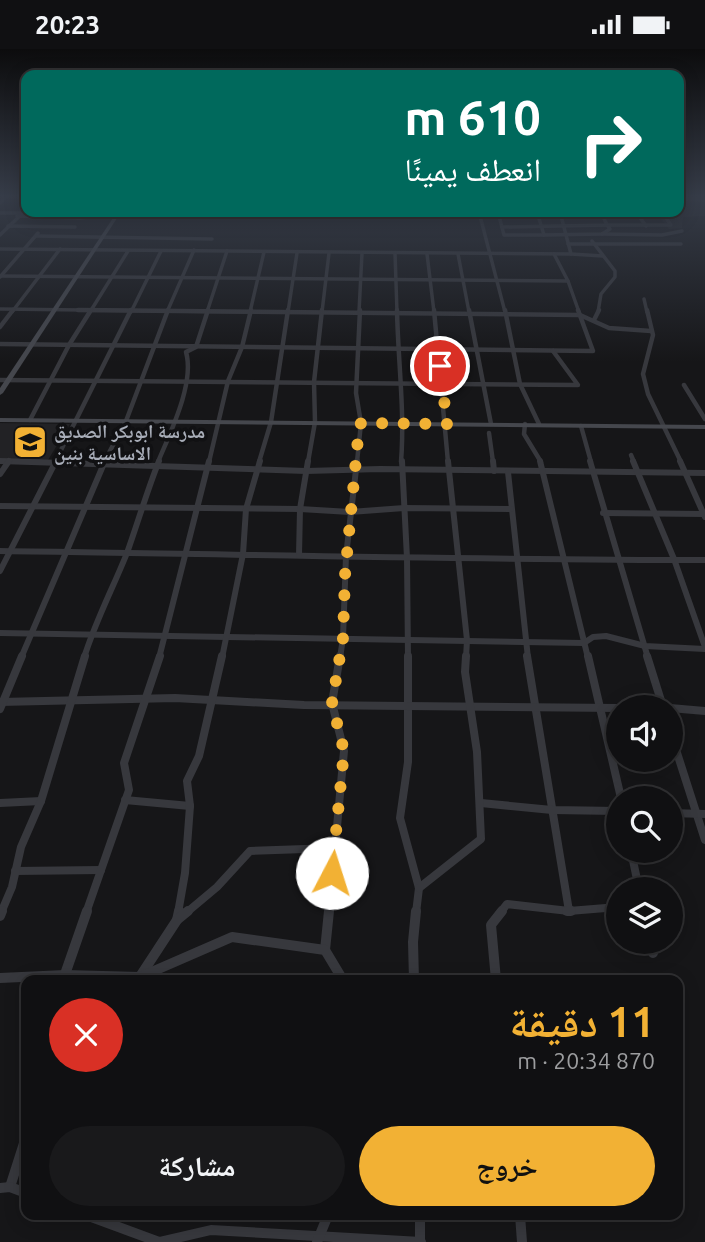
<!DOCTYPE html>
<html lang="ar">
<head>
<meta charset="utf-8">
<style>
	:root { --surface:#101012; --page:#19191b; --text:#f1f3f6; --muted:#9c9d9f; --line:#303032; --accent:#f2b134 }
	body { margin:0; font-family:Ubuntu,"Noto Naskh Arabic",sans-serif; background:var(--page); color:var(--text); direction:rtl; height:100vh; display:flex; flex-direction:column; font-size:26px; white-space:nowrap }
	* { box-sizing:border-box; margin:0 }
	p { font-size:23px; color:var(--muted) }
	.icon { flex:none; width:38px; height:38px; fill:none; stroke:currentColor; stroke-width:2; stroke-linecap:round; stroke-linejoin:round }
	.map { position:relative; flex:1; overflow:hidden; direction:ltr }
	.drawer { position:absolute; left:21px; top:926px; width:662px; height:245px; display:flex; flex-direction:column; background:var(--surface); border-radius:14px; box-shadow:0 4px 18px #0003,0 0 0 2px var(--line); direction:rtl }
	.drawer>* { flex:none }
	.banner { position:absolute; left:21px; top:21px; width:663px; height:147px; border-radius:14px; box-shadow:0 4px 18px #0003,0 0 0 2px var(--line); direction:rtl; background:#00695c; color:#fff; overflow:hidden }
	.fabs { position:absolute; left:606px; top:646px; display:grid; gap:14px }
	.fabs a { display:grid; place-items:center; width:77px; height:77px; border-radius:50%; background:var(--surface); box-shadow:0 4px 18px #0003,0 0 0 2px var(--line); font-size:35px }
	.pin { position:absolute; display:grid; place-items:center; width:60px; height:60px; color:#fff; margin:-30px; border:4px solid #fff; border-radius:50%; box-shadow:0 2px 7px #0007 }
	.me { position:absolute; width:77px; margin:-38px; rotate:5deg; stroke-linejoin:round; filter:drop-shadow(0 0 5px #0008) }
	.turn { display:flex; align-items:center; gap:24px; height:147px; padding:0 28px; font-size:32px }
	.turn .icon { width:91px; height:91px; stroke-width:2.5 }
	.turn b { display:block; font-size:49px; line-height:60px }
	.round { display:grid; place-items:center; flex:none; width:74px; height:74px; border-radius:37px; background:var(--page) }
	.overview { display:flex; align-items:center; justify-content:space-between; height:119px; padding:0 28px }
	h1 { font-size:42px; font-weight:700; line-height:52px; color:var(--accent) }
	.cta { display:flex; gap:14px; margin-top:auto; padding:14px 28px }
	.cta a { flex:1; height:80px; border-radius:42px; background:var(--accent); color:#111; font-size:28px; font-weight:700; line-height:80px; text-align:center }
	.cta a+a { background:var(--page); color:var(--text) }
	.status { display:flex; justify-content:space-between; align-items:center; height:49px; padding:0 35px; background:var(--surface); direction:ltr }
	.status svg { height:19px; fill:currentColor }
	.map>svg:first-child { display:block }
</style>
</head>
<body>
<div class="status"><b>20:23</b><svg viewBox="0 0 49 12"><path d="M0 12V9h3v3zM5 12V6h3v6zM10 12V3h3v9zM15 12V0h3v12zM26 1h20v11H26zM47 4h2v5h-2z"/></svg></div>
<div class="map">
<svg width="705" height="1193" viewBox="0 0 705 1193">
	<rect width="100%" height="100%" fill="#161618"/>
	<g fill="#222225">
		<polygon points="679,146 705,146 705,167 683,168 682,179 669,180 656,163 679,163"/>
		<polygon points="0,374 70,375 48,411 0,410"/>
	</g>
	<g fill="none" stroke-linecap="round" stroke-linejoin="round">
		<g stroke="#37383d" stroke-width="3.5">
			<polyline points="679,150 705,151"/>
			<polyline points="0,154 8,146"/>
			<polyline points="479,163 505,263"/>
			<polyline points="498,163 504,186 544,186"/>
			<polyline points="537,163 544,186 602,185 610,180 607,176 671,176 662,163"/>
			<polyline points="636,163 646,177"/>
			<polyline points="641,163 662,163"/>
			<polyline points="0,164 20,164"/>
			<polyline points="17,167 80,169 117,165"/>
			<polyline points="8,177 75,178"/>
			<polyline points="502,178 607,176 601,163"/>
			<polyline points="602,185 662,186 682,182"/>
			<polyline points="0,186 26,161"/>
			<polyline points="36,187 212,190"/>
			<polyline points="592,192 615,222 615,228 601,245 598,263"/>
			<polyline points="568,195 681,195"/>
			<polyline points="0,200 571,205 560,163"/>
			<polyline points="395,204 397,263"/>
			<polyline points="427,205 434,263"/>
			<polyline points="458,205 469,263"/>
			<polyline points="571,205 603,207"/>
			<polyline points="0,227 568,232 554,205"/>
			<polyline points="0,228 38,184"/>
			<polyline points="568,232 579,263"/>
			<polyline points="644,250 647,263"/>
			<polyline points="0,260 247,263"/>
			<polyline points="12,263 60,200"/>
			<polyline points="90,263 128,202"/>
			<polyline points="131,263 161,202"/>
			<polyline points="167,263 194,201"/>
			<polyline points="207,263 227,202"/>
			<polyline points="250,263 264,203"/>
			<polyline points="288,263 297,204"/>
			<polyline points="322,263 329,204"/>
			<polyline points="359,263 362,204"/>
		</g>
		<g stroke="#37383d" stroke-width="4.5">
			<polyline points="78,261 580,266 609,279 651,282"/>
			<path d="M397,261c1,51 8,102 4,152"/>
			<polyline points="434,261 448,413"/>
			<polyline points="469,261 491,375"/>
			<polyline points="505,261 520,335 539,375"/>
			<polyline points="647,261 653,286 643,325 648,345 681,413"/>
			<polyline points="594,271 599,261"/>
			<polyline points="0,278 13,261"/>
			<polyline points="0,295 593,302 578,261"/>
			<polyline points="0,331 578,336 553,302"/>
			<polyline points="684,336 705,370"/>
			<polyline points="30,371 69,296 91,261"/>
			<polyline points="525,375 524,385 541,413"/>
			<polyline points="581,377 591,413"/>
			<polyline points="489,384 493,413"/>
			<polyline points="631,406 634,413"/>
			<polyline points="0,412 42,413"/>
			<polyline points="55,413 131,261"/>
			<polyline points="104,413 126,372 168,261"/>
			<path d="M158,413c12,-29 37,-79 28,-110l10,-5 12,-37"/>
			<polyline points="209,413 228,332 242,298 251,261"/>
			<polyline points="259,413 271,373 288,261"/>
			<polyline points="308,413 315,373 314,333 322,261"/>
			<polyline points="357,413 361,374 356,344 360,261"/>
		</g>
		<g stroke="#37383d" stroke-width="6">
			<polyline points="0,412 306,422 380,420 705,424"/>
			<polyline points="402,412 407,509 408,609"/>
			<polyline points="448,412 467,591 466,609"/>
			<polyline points="493,412 494,422"/>
			<polyline points="540,412 588,609"/>
			<polyline points="590,412 648,609"/>
			<polyline points="633,412 674,510 705,598"/>
			<polyline points="680,412 705,468"/>
			<polyline points="508,423 528,609"/>
			<polyline points="0,425 9,412"/>
			<polyline points="0,457 300,460 350,463 404,459 511,460"/>
			<polyline points="603,464 705,465"/>
			<path d="M0,502c235,3 470,9 705,9"/>
			<polyline points="299,506 300,460 308,412"/>
			<polyline points="0,522 56,412"/>
			<polyline points="0,584 584,594 593,588 606,587 645,597 705,600"/>
			<polyline points="21,609 105,412"/>
			<path d="M84,609c11,-36 29,-70 43,-105 11,-31 20,-62 32,-92"/>
			<polyline points="159,609 209,412"/>
			<polyline points="222,609 243,505 246,460 260,412"/>
			<polyline points="340,609 343,589 346,507 357,412"/>
		</g>
		<g stroke="#37383d" stroke-width="8">
			<polyline points="408,607 408,713 400,769 419,839 416,864"/>
			<polyline points="527,607 569,862"/>
			<polyline points="588,607 621,749"/>
			<polyline points="647,607 663,658"/>
			<polyline points="0,653 175,649 304,656 618,659"/>
			<polyline points="670,659 705,662"/>
			<polyline points="0,660 22,607"/>
			<polyline points="670,682 705,791"/>
			<polyline points="125,751 190,757"/>
			<polyline points="0,754 41,752"/>
			<polyline points="481,754 552,761 618,762"/>
			<polyline points="670,764 705,765"/>
			<polyline points="631,802 639,840"/>
			<polyline points="15,822 101,821"/>
			<polyline points="419,839 481,790 477,703 465,623 466,607"/>
			<polyline points="670,857 676,857"/>
			<polyline points="1,864 12,838 21,798 41,752 85,607"/>
			<polyline points="86,864 129,741 124,714 160,607"/>
			<polyline points="178,864 185,824 190,757 187,732 199,707 222,607"/>
			<polyline points="186,864 217,838 250,802 334,799"/>
			<polyline points="329,864 344,702 332,654 340,607"/>
			<polyline points="500,864 507,855 569,862 618,858"/>
		</g>
		<g stroke="#37383d" stroke-width="10">
			<polyline points="567,862 571,862"/>
			<polyline points="0,867 2,862"/>
			<polyline points="177,871 179,862"/>
			<polyline points="650,892 653,904"/>
			<polyline points="325,901 329,862"/>
			<polyline points="141,926 177,871 188,862"/>
			<polyline points="0,929 65,926 140,928 232,888 325,901 343,931"/>
			<polyline points="63,931 87,862"/>
			<polyline points="414,931 413,893 416,862"/>
			<polyline points="496,931 491,876 502,862"/>
			<polyline points="10,1138 26,1088"/>
			<polyline points="0,1139 10,1138 26,1144"/>
			<polyline points="86,1166 159,1193 211,1181 421,1193"/>
			<polyline points="420,1166 420,1193"/>
			<polyline points="520,1166 522,1193"/>
			<polyline points="317,1193 328,1166"/>
		</g>
		<g fill="#45474d" fill-rule="evenodd">
			<polygon points="117,163 121,163 3,344 0,346 0,339"/>
			<polygon points="0,369 705,376 705,380 0,373"/>
		</g>
	</g>
	<linearGradient id="sky" x2="0" y2="1"><stop stop-color="#0c0c0d"/><stop offset="0.47" stop-color="#363c48"/><stop offset="1" stop-color="#363c48" stop-opacity="0"/></linearGradient>
	<rect width="705" height="313" fill="url(#sky)"/>
	<g fill="none" stroke-linecap="round" stroke-linejoin="round">
		<polyline stroke="#f2b134" stroke-width="12" stroke-dasharray="0 21.6" points="332,824 344,702 332,654 343,589 345,526 359,379 361,374 447,375 440,317"/>
	</g>
	<defs>
		<g id="university-square" transform="scale(1.75)"><rect x="-9" y="-9" width="18" height="18" rx="4" fill="#f2b134" stroke="#111113"/><path d="M0-5L7-2L0 1L-7-2ZM-4 1L0 2.5L4 1V4Q0 6-4 4Z" fill="#111"/></g>
	</defs>
	<g fill-rule="evenodd">
		<use href="#university-square" x="30" y="393"/>
	</g>
	<g text-anchor="middle" stroke-width="7" stroke-linejoin="round" paint-order="stroke">
		<g font-size="19" font-weight="bold" fill="#a8adb8" stroke="#111113" text-anchor="start">
			<text x="54" y="389">مدرسة ابوبكر الصديق<tspan x="54" dy="22">الاساسية بنين</tspan></text>
		</g>
	</g>
</svg>
<div class="fabs">
<a><svg class="icon" aria-label="sound" viewBox="0 0 24 24"><path d="M4 9h4l5-4v14l-5-4H4zM17 9q2 3 0 6"/></svg></a>
<a><svg class="icon" aria-label="search" viewBox="0 0 24 24"><circle cx="10" cy="10" r="6"/><path d="M15 15l6 6"/></svg></a>
<a><svg class="icon" aria-label="layers" viewBox="0 0 24 24"><path d="M12 4l9 5-9 5-9-5zM3 14l9 5 9-5"/></svg></a>
</div>
<div class="pin" style="left:440px;top:317px;background:#d93025"><svg class="icon" aria-label="arrive" viewBox="0 0 24 24"><path d="M6 21V4h12l-3 4 3 4H6"/></svg></div>
<svg class="me" style="left:332px;top:824px" viewBox="-20 -20 40 40"><circle r="19" fill="#fff"/><path d="M0-13L10 11 0 6-10 11z" fill="#f2b134"/></svg>
<div class="banner">
<div class="turn"><svg class="icon" aria-label="right" viewBox="0 0 24 24"><path d="M7 20v-9h11M14 6l5 5-5 5"/></svg><div><b>610 m</b>انعطف يمينًا</div></div>
</div>
<section class="drawer">
<div class="overview"><div><h1>11 دقيقة</h1><p>870 m · 20:34</p></div><a class="round" style="background:#d93025;color:#fff"><svg class="icon" aria-label="close" viewBox="0 0 24 24"><path d="M6 6l12 12M18 6L6 18"/></svg></a></div>
<div class="cta"><a>خروج</a><a>مشاركة</a></div>
</section>
</div>
</body>
</html>
